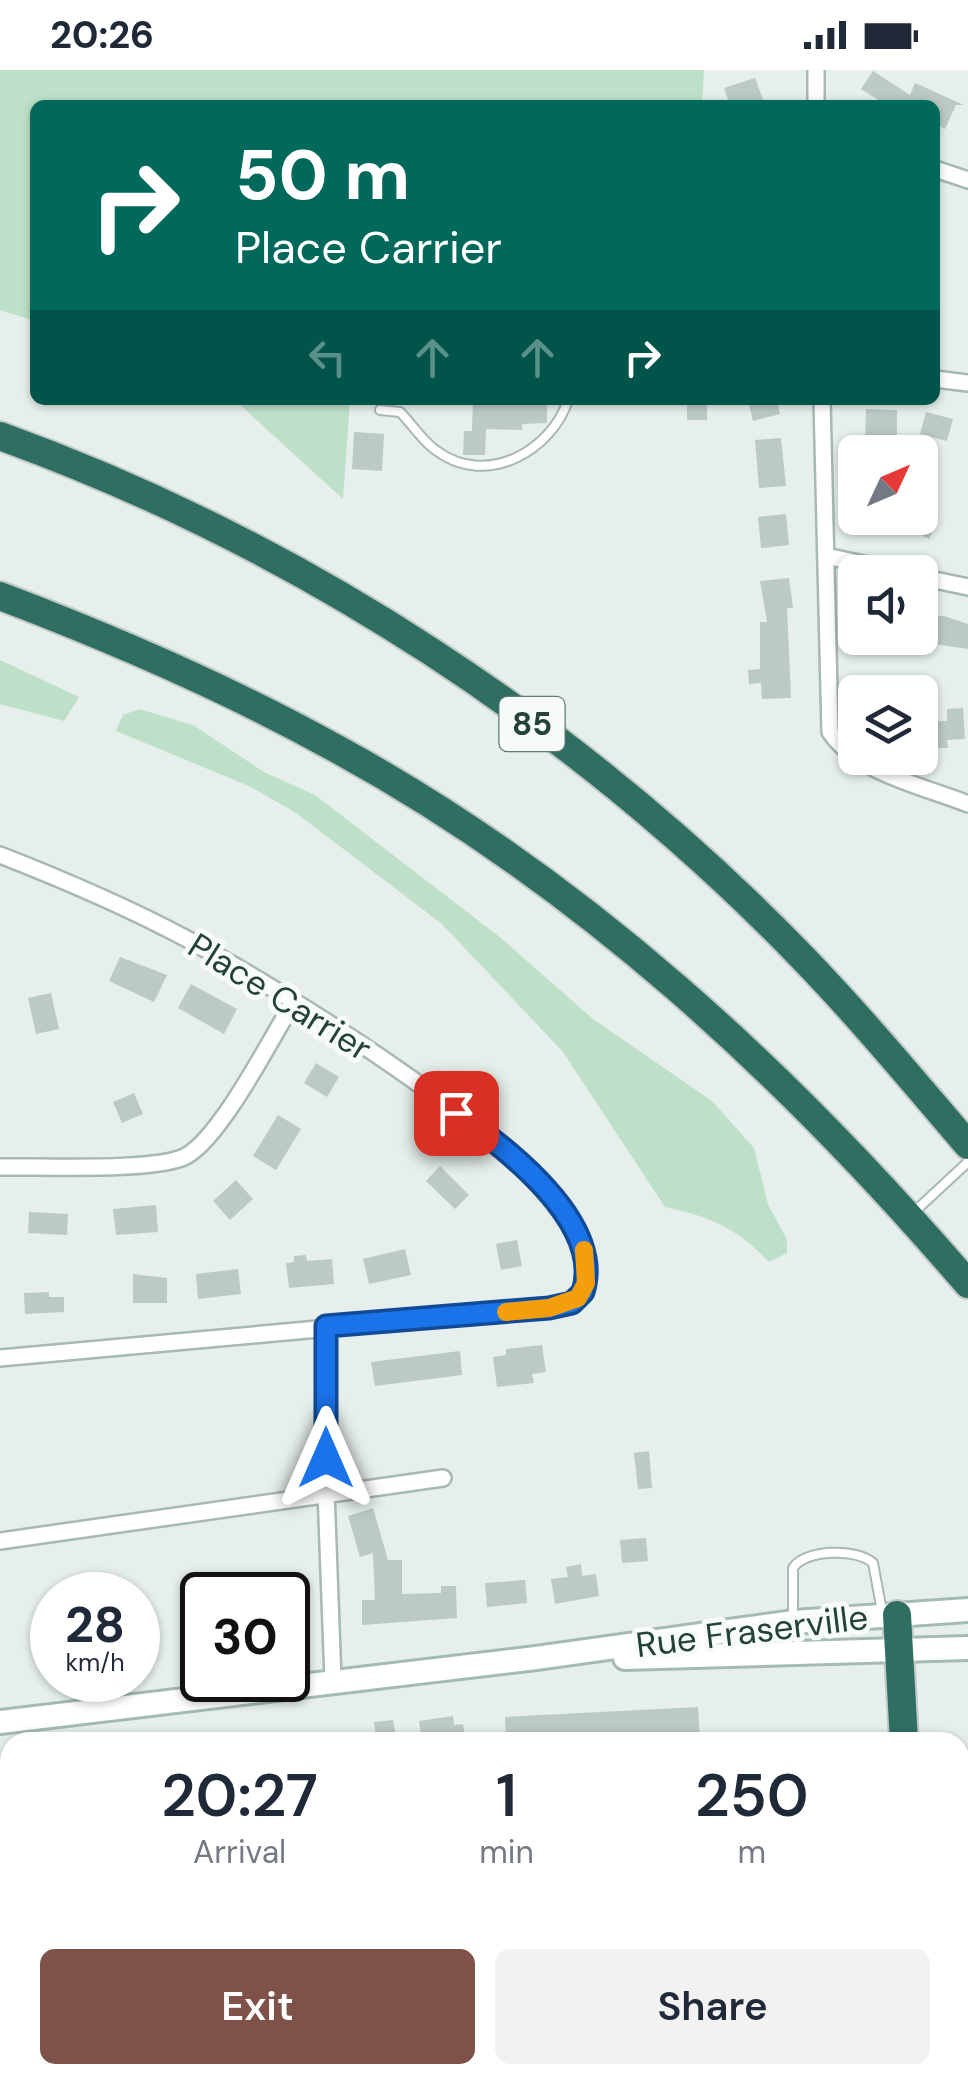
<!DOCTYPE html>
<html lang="en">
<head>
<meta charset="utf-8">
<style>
	:root { --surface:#fff; --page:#f2f2f3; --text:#1f2937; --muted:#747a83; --accent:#7f5249 }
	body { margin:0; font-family:"DM Sans",sans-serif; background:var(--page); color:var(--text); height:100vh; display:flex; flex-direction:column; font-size:38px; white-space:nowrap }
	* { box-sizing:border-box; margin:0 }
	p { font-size:32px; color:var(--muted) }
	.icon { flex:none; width:55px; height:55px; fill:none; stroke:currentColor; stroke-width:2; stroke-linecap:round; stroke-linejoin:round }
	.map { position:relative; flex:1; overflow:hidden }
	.panel { position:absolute; left:0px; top:1662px; width:970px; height:352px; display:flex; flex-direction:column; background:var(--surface); border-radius:30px 30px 0 0; box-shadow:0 2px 8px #0004 }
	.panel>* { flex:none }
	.banner { position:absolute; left:30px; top:30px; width:910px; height:305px; border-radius:15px; box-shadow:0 2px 8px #0004; background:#00695c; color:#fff; overflow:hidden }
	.needle { width:65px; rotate:46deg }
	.fabs { position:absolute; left:838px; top:365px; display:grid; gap:20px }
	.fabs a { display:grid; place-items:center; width:100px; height:100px; border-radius:15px; background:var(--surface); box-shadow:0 2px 8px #0004; font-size:50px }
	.speed { position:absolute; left:30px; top:1502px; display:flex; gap:20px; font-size:50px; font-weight:700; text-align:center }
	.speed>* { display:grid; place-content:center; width:130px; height:130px; border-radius:50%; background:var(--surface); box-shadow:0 2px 8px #0004; line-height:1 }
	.speed small { font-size:25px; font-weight:400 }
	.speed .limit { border:5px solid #111; border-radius:15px; background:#fff; color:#111 }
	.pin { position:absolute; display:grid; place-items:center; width:85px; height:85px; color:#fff; margin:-42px; border-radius:20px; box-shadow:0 5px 15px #0006 }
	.me { position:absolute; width:110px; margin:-55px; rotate:0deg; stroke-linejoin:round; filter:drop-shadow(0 0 8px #0008) }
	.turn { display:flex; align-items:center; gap:35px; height:210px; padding:0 40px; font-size:45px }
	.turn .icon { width:130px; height:130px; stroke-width:2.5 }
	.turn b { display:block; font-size:70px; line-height:85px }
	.lanes { display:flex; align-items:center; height:95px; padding:0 40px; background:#0003; justify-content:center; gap:50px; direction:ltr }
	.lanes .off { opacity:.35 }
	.eta { display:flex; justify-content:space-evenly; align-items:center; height:170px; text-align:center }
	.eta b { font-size:60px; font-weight:600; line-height:70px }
	.primary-button { display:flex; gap:20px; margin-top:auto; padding:20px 40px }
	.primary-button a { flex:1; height:115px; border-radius:15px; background:var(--accent); color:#fff; font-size:40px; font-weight:600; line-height:115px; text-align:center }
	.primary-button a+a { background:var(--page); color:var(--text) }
	.status { display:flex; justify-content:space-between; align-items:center; height:70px; padding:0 50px; background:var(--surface); direction:ltr }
	.status svg { height:28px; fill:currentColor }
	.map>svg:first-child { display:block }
</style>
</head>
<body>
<div class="status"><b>20:26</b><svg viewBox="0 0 49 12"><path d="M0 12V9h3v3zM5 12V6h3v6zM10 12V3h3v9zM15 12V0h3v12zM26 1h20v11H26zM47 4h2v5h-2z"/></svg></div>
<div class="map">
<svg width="968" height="2013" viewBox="0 0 968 2013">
	<rect width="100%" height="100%" fill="#e6efeb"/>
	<g fill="#bfe0c8">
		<polygon points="0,0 704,0 702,35 35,35 35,251 0,240"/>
		<polygon points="224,330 350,330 343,429 239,334"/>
		<polygon points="0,590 79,627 64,651 0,634"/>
		<path d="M139,639l54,16 71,47 51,23 186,143 92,81 119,82 42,47 14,56 19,36v13l-18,9c-30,-33 -60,-46 -104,-55l-102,-155 -121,-128 -146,-111 -45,-26 -135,-56 7,-16z"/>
	</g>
	<g fill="#bbcac4">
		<polygon points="873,1 910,25 915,13 964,35 956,35 945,59 935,54 935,35 886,35 861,19"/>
		<polygon points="755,8 765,35 729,33 724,18"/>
		<polygon points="473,330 547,330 547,353 522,354 522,360 486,359 485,385 463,385 464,361 472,361"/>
		<polygon points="748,330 777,330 780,344 753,351"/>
		<rect x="687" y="334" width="20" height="16"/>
		<polygon points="866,339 897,340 897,374 865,373"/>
		<polygon points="926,342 953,349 947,371 920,364"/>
		<polygon points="354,362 384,364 382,401 352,399"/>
		<polygon points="781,368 786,416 759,418 755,370"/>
		<polygon points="920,439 939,448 929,469 884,448 920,448"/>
		<polygon points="786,444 789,475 761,478 758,447"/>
		<polygon points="789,508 793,538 787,538 791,628 762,629 761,613 749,614 748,600 760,599 760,552 767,552 760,511"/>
		<polygon points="920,545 944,546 968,554 968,579 920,572"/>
		<polygon points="963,638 965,669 947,670 948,678 931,678 929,651 947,651 947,639"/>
		<polygon points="120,887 167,905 154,932 109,911"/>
		<polygon points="191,914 237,939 224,964 178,938"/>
		<polygon points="51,923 59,959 36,964 28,928"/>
		<polygon points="316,993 339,1007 327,1027 304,1013"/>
		<polygon points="134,1023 143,1044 122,1053 113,1032"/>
		<polygon points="278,1045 301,1059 276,1100 253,1086"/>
		<polygon points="440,1096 469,1125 455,1139 426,1111"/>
		<polygon points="236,1110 253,1129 230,1150 213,1131"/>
		<polygon points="156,1135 158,1162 116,1165 113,1139"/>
		<polygon points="29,1142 68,1144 67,1165 28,1163"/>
		<polygon points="517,1170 522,1196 501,1200 496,1174"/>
		<polygon points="405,1179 411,1205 369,1214 363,1189"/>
		<polygon points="306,1185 307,1191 332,1189 334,1214 289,1218 286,1193 294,1192 294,1186"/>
		<polygon points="238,1199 241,1224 198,1229 196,1204"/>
		<polygon points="133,1204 167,1208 167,1233 133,1233"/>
		<polygon points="49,1222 49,1227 64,1227 64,1242 25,1244 24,1223"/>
		<polygon points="542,1275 546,1302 532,1304 534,1313 497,1317 493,1287 506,1285 506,1279"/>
		<polygon points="460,1281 462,1305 375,1316 371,1292"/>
		<polygon points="649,1381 652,1418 638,1419 634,1383"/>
		<polygon points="373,1438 388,1490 402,1490 402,1524 441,1523 441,1516 456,1516 457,1548 362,1555 362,1530 375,1530 373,1483 360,1487 348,1446"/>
		<polygon points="646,1468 648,1491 622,1493 620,1470"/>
		<polygon points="581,1494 582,1506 596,1504 599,1526 555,1534 551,1509 568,1507 566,1497"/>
		<polygon points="525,1510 527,1533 487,1537 485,1513"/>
		<polygon points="698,1637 700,1672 506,1672 505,1647"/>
		<polygon points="453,1646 454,1655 463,1654 466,1672 422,1672 419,1651"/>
		<polygon points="393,1650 397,1672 377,1672 374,1652"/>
	</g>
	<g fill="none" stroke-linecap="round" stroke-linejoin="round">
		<g stroke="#a8b8b2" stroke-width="12">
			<g id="lane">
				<path d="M380,340l20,2c12,12 23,30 37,39 50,37 115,-1 131,-51"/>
				<polyline points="913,1143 968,1092"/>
				<path d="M793,1546v-48c12,-19 64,-20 80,-5l9,48"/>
			</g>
		</g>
		<g stroke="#a8b8b2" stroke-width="20">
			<g id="street">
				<polyline points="816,0 816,35"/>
				<polyline points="935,99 968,110"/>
				<polyline points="935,309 968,313"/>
				<path d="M822,330l8,332c28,41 93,54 138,72"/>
				<polyline points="826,486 901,502"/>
				<polyline points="920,507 968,517"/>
				<path d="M0,785c64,25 127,52 187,84 67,36 468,266 391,359l-29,10 -549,50"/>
				<path d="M0,1097c40,-1 157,5 186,-11 35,-19 84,-116 107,-153"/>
				<polyline points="326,1256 326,1421 333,1610"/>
				<polyline points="0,1471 443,1408"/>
			</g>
		</g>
		<g stroke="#a4bbb3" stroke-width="28">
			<g id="secondary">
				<polyline points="625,1588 968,1578"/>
				<polyline points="0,1652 536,1588 794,1552 968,1540"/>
			</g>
		</g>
		<g stroke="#c2cac8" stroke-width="32">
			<g id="highway">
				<path d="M0,366c301,109 581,292 803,522 58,60 111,124 165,187"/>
				<path d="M0,526c116,44 229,93 337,153 245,134 451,325 631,535"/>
				<polyline points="897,1545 904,1672"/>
				<polyline points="960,1924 968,1938"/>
				<polyline points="960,1961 968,1974"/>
			</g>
		</g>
		<use href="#lane" stroke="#fff" stroke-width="8"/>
		<use href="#street" stroke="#fff" stroke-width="15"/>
		<use href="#secondary" stroke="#fff" stroke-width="22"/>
		<use href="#highway" stroke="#2f6f62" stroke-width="28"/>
	</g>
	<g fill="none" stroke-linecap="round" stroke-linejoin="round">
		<g stroke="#114b97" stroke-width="25">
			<path id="route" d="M326,1388v-132l223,-18 23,-5 11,-11c22,-69 -78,-145 -127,-179"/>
		</g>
		<use href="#route" stroke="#1a73e8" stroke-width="18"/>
		<polyline stroke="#f59e0b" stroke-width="18" points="506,1242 549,1238 578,1228 586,1213 584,1180"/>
	</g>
	<g text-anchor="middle" stroke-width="10" stroke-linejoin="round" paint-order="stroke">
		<rect fill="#f7fbf9" stroke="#637a73" stroke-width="2.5" x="499.5" y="627" width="65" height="54" rx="8"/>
		<g font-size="32" font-weight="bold" fill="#24423a">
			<text x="532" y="665">85</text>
		</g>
		<g font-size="35" fill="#24423a" stroke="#f7fbf9">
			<text transform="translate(280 927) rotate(32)" y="12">Place Carrier</text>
			<text transform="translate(752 1561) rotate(-7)" y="12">Rue Fraserville</text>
		</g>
	</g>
</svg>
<div class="fabs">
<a><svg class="needle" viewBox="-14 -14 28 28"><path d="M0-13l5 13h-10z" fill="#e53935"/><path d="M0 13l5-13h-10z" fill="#747a83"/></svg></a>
<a><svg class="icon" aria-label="sound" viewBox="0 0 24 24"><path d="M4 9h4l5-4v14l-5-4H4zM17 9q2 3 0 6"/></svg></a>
<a><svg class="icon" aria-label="layers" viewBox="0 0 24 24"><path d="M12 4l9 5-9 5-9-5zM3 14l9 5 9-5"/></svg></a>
</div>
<div class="speed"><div>28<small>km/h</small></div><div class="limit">30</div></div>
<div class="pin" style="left:456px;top:1043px;background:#d93025"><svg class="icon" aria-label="arrive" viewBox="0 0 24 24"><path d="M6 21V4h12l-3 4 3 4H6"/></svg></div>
<svg class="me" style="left:326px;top:1388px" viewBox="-20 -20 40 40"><path d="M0-17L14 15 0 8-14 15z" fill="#1a73e8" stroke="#fff" stroke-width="4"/></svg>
<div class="banner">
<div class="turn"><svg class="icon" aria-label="right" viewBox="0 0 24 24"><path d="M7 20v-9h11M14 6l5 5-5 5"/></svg><div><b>50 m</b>Place Carrier</div></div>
<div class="lanes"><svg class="icon off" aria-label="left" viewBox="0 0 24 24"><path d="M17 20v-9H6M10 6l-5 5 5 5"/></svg><svg class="icon off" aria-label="ahead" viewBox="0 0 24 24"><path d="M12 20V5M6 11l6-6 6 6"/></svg><svg class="icon off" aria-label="ahead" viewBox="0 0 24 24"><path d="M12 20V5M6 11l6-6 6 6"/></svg><svg class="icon" aria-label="right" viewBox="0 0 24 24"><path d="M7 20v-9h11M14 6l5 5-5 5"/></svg></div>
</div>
<section class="panel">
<div class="eta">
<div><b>20:27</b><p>Arrival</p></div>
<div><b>1</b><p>min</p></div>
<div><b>250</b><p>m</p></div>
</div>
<div class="primary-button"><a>Exit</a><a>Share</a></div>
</section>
</div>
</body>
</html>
